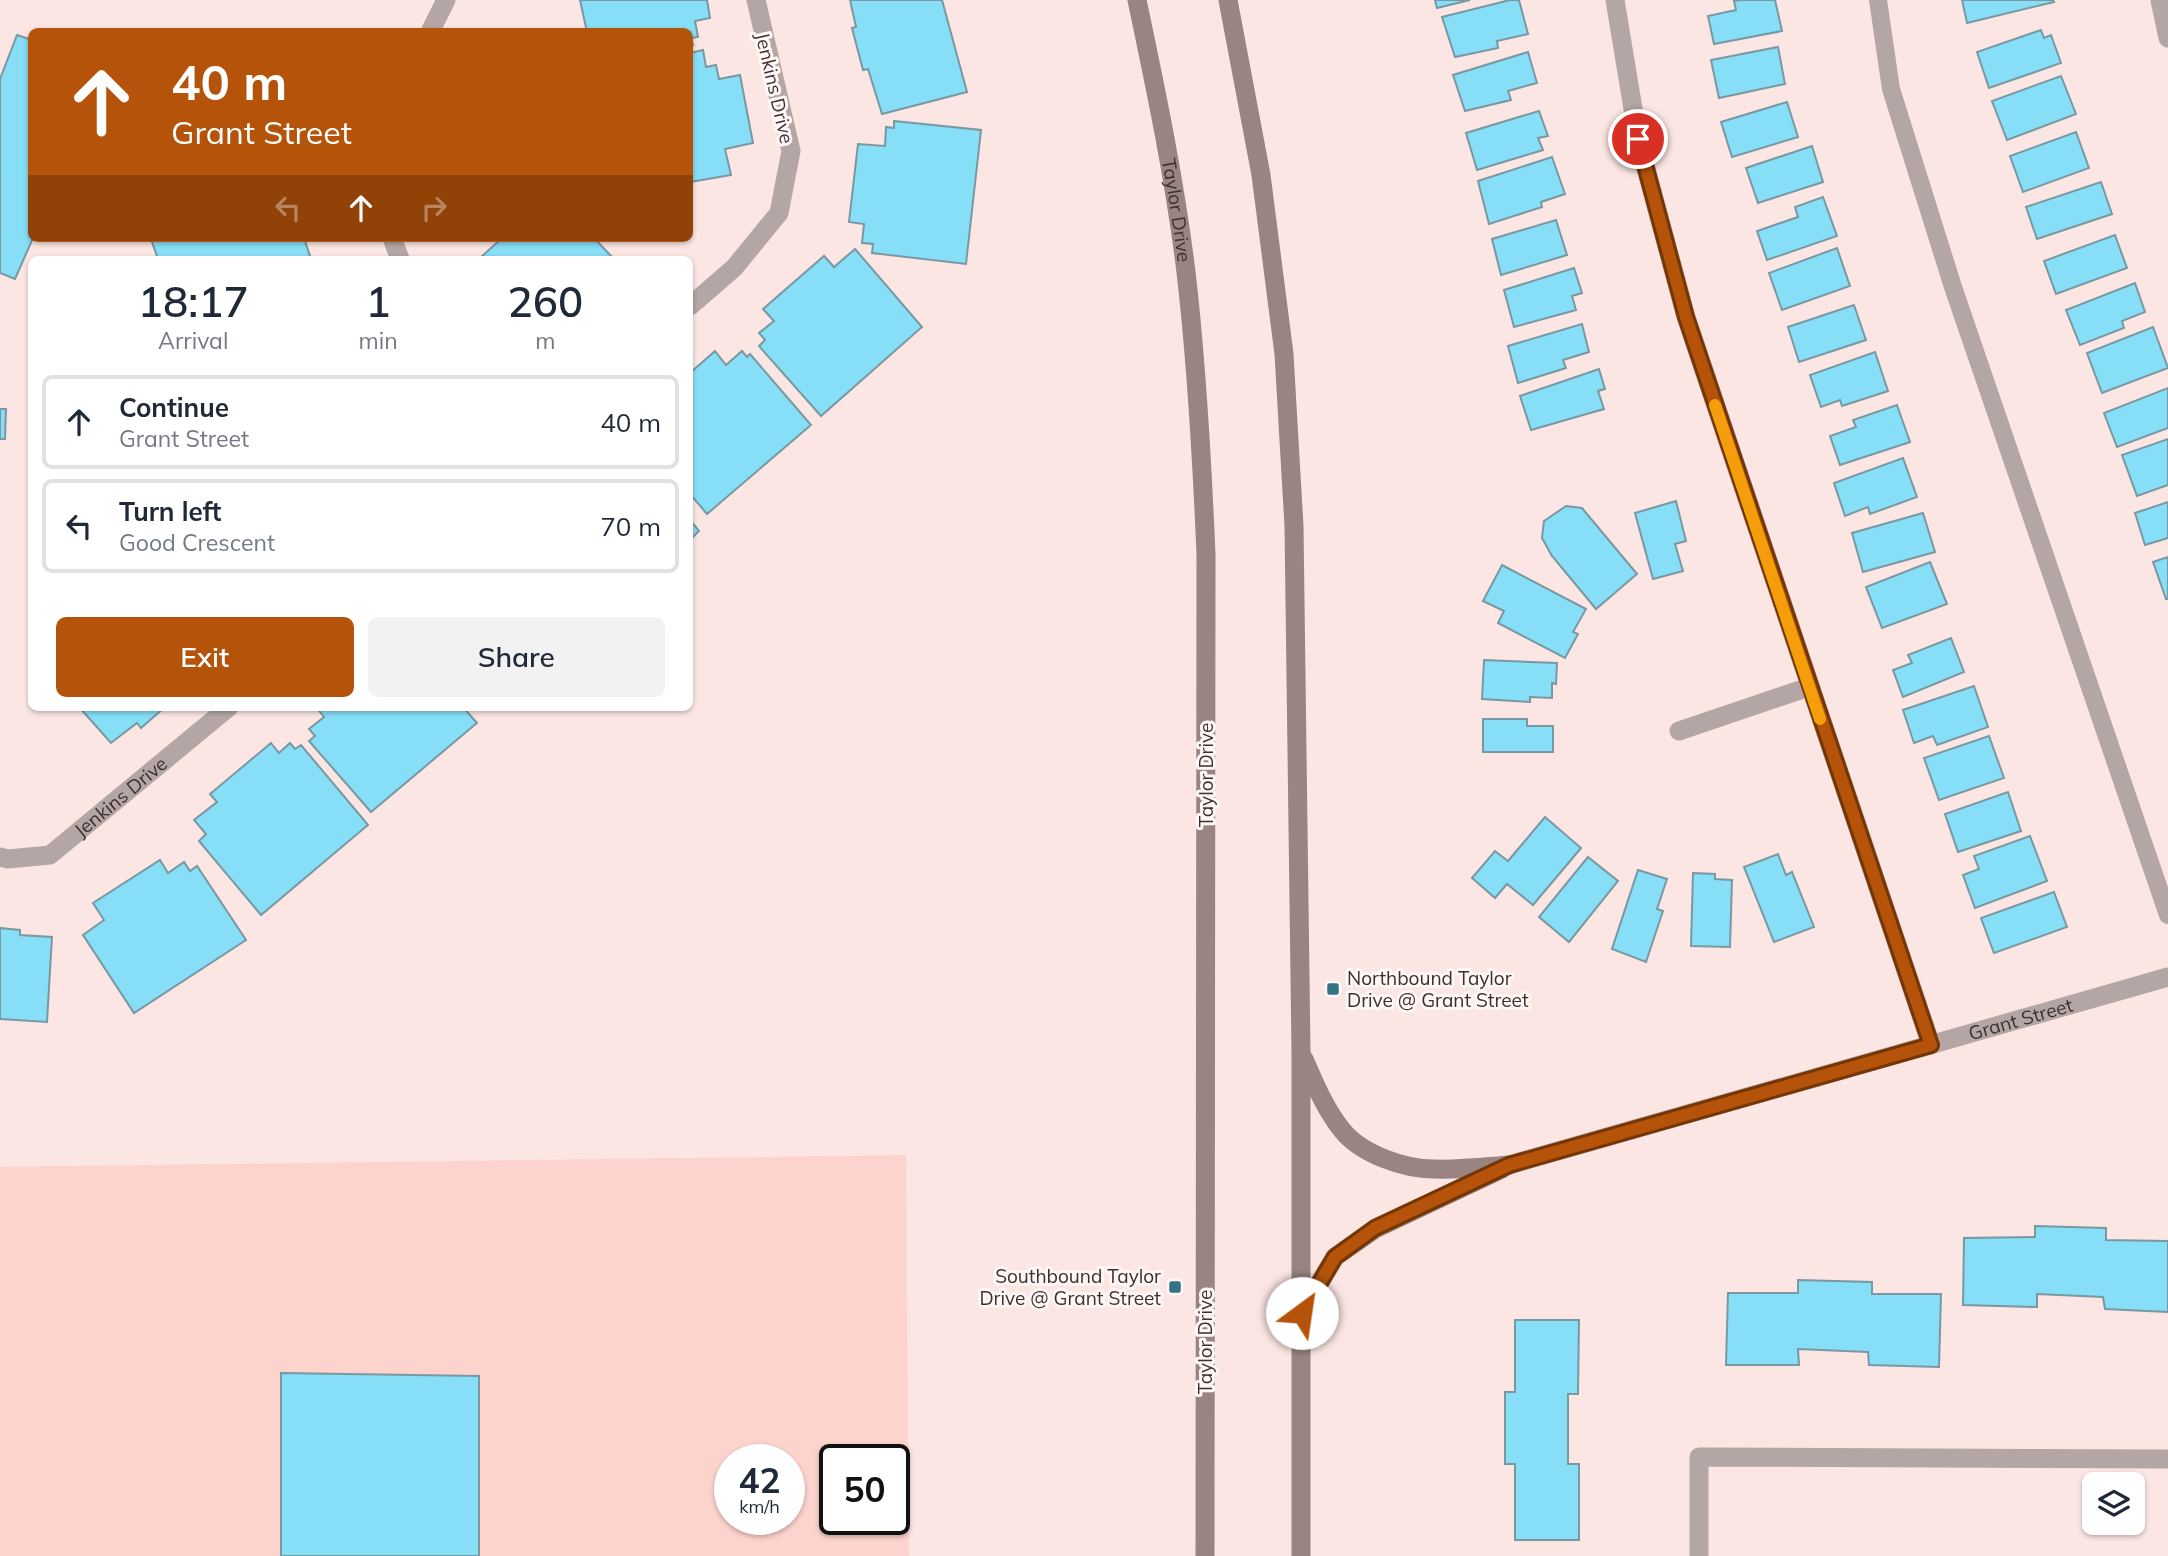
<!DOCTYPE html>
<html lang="en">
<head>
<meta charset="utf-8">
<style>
	:root { --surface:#fff; --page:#f2f2f3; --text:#1f2937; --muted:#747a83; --line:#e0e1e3; --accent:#b45309 }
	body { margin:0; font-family:Mulish,sans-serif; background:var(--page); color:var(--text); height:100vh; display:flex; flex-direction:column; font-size:26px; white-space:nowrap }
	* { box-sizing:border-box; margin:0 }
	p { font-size:23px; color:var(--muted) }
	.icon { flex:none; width:38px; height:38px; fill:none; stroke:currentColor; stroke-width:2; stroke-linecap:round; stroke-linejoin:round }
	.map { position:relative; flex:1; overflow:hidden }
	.drawer { position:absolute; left:28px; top:256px; width:665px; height:455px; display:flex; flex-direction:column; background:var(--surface); border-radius:10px; box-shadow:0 2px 5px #0004 }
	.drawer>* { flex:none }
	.banner { position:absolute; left:28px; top:28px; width:665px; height:214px; border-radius:10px; box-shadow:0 2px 5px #0004; background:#b45309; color:#fff; overflow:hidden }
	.fabs { position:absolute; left:2082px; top:1472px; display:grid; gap:14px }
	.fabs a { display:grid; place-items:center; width:63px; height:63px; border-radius:10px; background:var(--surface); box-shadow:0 2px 5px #0004; font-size:35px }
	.speed { position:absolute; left:714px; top:1444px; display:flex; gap:14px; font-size:35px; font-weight:700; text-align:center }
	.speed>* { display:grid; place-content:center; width:91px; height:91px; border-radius:50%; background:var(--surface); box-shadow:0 2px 5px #0004; line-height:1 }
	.speed small { font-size:18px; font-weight:400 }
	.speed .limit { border:4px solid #111; border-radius:10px; background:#fff; color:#111 }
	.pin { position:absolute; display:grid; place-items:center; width:60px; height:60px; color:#fff; margin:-30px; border:4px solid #fff; border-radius:50%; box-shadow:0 2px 7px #0007 }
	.me { position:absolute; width:77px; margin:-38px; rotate:31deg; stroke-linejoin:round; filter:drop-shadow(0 0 5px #0008) }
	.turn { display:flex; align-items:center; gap:24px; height:147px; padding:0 28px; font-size:32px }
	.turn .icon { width:91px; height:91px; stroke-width:2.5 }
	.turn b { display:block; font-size:49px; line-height:60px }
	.lanes { display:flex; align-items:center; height:66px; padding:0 28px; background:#0003; justify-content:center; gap:35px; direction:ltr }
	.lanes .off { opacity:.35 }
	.eta { display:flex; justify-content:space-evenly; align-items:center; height:119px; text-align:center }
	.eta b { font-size:42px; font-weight:600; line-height:49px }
	.button { display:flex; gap:14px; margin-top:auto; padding:14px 28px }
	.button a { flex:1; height:80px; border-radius:10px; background:var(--accent); color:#fff; font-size:28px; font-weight:600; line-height:80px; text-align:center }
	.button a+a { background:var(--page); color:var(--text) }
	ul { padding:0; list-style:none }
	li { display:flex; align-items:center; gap:21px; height:94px; margin:0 14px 10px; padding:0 14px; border:4px solid var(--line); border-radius:10px }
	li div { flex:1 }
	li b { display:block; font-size:26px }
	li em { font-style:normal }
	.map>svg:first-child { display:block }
</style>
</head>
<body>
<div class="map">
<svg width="2168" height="1556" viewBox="0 0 2168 1556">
	<rect width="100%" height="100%" fill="#fbe6e3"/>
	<path fill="#fdd3cd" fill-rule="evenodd" d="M906,1155l3,401h-909v-389zM730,1460h59v59h-59zM835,1460h59v59h-59z"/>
	<g fill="#86def7" stroke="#7998a2" stroke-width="2">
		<polygon points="580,0 707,0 710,18 695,21 698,37 691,38 693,45 690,45 690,32 587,32"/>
		<polygon points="850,0 942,0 967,92 882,114 868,69 863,70 852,28 856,27"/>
		<polygon points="1435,0 1470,0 1437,8"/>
		<polygon points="1510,0 1519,0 1528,34 1497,41 1498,48 1455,57 1442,17"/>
		<polygon points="1741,0 1775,0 1782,31 1714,44 1708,16 1736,10 1734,1"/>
		<polygon points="1962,0 2053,0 2054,2 1967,23"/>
		<polygon points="2041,30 2044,38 2051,35 2061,63 1989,88 1977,52"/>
		<polygon points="17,35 32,40 32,238 33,238 15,279 0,273 0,79"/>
		<polygon points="1778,47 1785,84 1719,98 1711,60"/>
		<polygon points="703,50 706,67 716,65 719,79 740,75 753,143 725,149 731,175 690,182 690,53"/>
		<polygon points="1528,52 1537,83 1508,91 1511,100 1465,111 1453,75"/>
		<polygon points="2061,76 2076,114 2007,140 1992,101"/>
		<polygon points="1787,102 1798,137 1732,157 1721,122"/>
		<polygon points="1539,111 1548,136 1538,138 1543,150 1477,170 1466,133"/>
		<polygon points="894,121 981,130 966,264 872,253 873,244 862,243 864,224 849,222 858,144 885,146 886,127 894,128"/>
		<polygon points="2076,132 2089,168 2023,192 2010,156"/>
		<polygon points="1812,146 1823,182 1758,203 1746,168"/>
		<polygon points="1552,157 1565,194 1541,202 1542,207 1489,224 1478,181"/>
		<polygon points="2101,182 2112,214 2037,239 2026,207"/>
		<polygon points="1823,197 1837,236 1767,260 1757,231 1798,217 1795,207"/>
		<polygon points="1556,220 1567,255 1501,275 1492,239"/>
		<polygon points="2115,235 2127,268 2056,294 2044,261"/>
		<polygon points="163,238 304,238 311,259 158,259 152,242"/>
		<polygon points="502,238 594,238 612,257 610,259 479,259"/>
		<polygon points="1837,248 1850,286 1782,310 1769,273"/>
		<polygon points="855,249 922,327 821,416 759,346 765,340 759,333 774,321 763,309 824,256 834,267"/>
		<polygon points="1574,268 1582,293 1572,296 1576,310 1514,327 1504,290"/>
		<polygon points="2135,283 2145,312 2122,321 2124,328 2080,345 2066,310"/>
		<polygon points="1854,305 1866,340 1799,362 1788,327"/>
		<polygon points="1582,324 1589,352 1563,360 1566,368 1518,383 1508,346"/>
		<polygon points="2153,327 2168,368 2102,393 2087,353"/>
		<polygon points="715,351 726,365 742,351 747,357 750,354 811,425 707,514 690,494 690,373"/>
		<polygon points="1875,352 1888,391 1842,406 1840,400 1821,407 1810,375"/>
		<polygon points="1599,369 1605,389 1598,391 1604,409 1531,430 1520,396"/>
		<polygon points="2168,388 2168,428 2117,447 2104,413"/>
		<polygon points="1897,405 1910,442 1840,465 1830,436 1856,427 1853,420"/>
		<polygon points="0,409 6,409 5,439 0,439"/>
		<polygon points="2168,439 2168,485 2137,496 2122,455"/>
		<polygon points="1903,458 1917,497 1870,514 1868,507 1845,516 1834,483"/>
		<polygon points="1676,501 1686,541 1675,544 1683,571 1653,579 1635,513"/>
		<polygon points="2168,502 2168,538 2145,545 2135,513"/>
		<polygon points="1566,506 1582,508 1637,574 1596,609 1552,556 1542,538 1544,521"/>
		<polygon points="1923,513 1935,552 1863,572 1852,533"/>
		<polygon points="690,520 699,531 690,540"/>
		<polygon points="2168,557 2168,599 2166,599 2153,562"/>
		<polygon points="1930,562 1947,604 1882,628 1866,587"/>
		<polygon points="1502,565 1586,609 1573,632 1578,634 1565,658 1498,623 1504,611 1483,601"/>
		<polygon points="1951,638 1964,672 1903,697 1893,670 1912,663 1908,655"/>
		<polygon points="1484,660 1557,663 1556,684 1552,683 1552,698 1530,697 1530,702 1482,699"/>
		<polygon points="1974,686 1988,727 1937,745 1933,736 1914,743 1903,710"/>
		<polygon points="79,707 165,707 141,728 137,723 111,743"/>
		<polygon points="316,707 463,707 477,723 371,812 309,741 315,736 309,729 324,717"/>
		<polygon points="1483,719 1527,719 1527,726 1553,726 1553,752 1483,752"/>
		<polygon points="1989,736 2004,778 1939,800 1924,758"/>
		<polygon points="271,743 279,753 290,743 295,749 301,745 368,825 261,915 199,841 206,834 194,820 217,802 210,794"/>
		<polygon points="2008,792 2021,831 1958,852 1945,814"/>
		<polygon points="1545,817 1581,848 1533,905 1507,884 1495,898 1472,878 1495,851 1508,861"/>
		<polygon points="2030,836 2047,881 1975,908 1963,875 1979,869 1974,856"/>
		<polygon points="1778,854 1786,875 1792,872 1814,927 1774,942 1744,867"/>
		<polygon points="1588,857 1618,881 1569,942 1539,917"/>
		<polygon points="160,860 168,873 184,862 190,871 197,866 246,940 134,1013 83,935 104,920 93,903"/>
		<polygon points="1638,870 1667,879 1657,909 1663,911 1646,962 1612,949"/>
		<polygon points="1693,873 1715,874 1715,879 1732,880 1730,947 1691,946"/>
		<polygon points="2054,892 2067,927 1994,953 1981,918"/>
		<polygon points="0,928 20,930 20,935 52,937 47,1022 0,1019"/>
		<polygon points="2035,1226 2106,1228 2106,1240 2168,1241 2168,1312 2105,1309 2103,1297 2037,1294 2037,1307 1963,1305 1964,1238 2035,1237"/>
		<polygon points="1798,1280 1872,1282 1872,1294 1941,1294 1939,1367 1869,1365 1868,1352 1798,1349 1799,1365 1726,1365 1728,1293 1798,1293"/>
		<polygon points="1515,1320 1579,1320 1578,1394 1568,1394 1568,1464 1579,1464 1579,1540 1515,1540 1515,1464 1505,1464 1505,1392 1515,1392"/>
		<polygon points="281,1373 479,1376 479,1556 281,1556"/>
	</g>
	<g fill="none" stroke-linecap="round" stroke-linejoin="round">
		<polyline stroke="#b4a6a4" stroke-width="18" points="1878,0 1891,89 1953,287 2168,915"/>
		<g stroke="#b4a6a4" stroke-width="19">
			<polyline points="1615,0 1638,139 1686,317 1931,1045"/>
			<polyline points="430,32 446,0"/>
			<polyline points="392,238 400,259"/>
			<polyline points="690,306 734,268 779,213 791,151 756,0"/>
			<polyline points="1679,731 1809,687"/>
			<path id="s1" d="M0,857l8,2 42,-4 179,-148"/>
			<polyline points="1699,1556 1699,1457 2168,1459"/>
		</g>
		<g stroke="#b4a6a4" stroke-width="19">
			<polyline points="2160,0 2168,38"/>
			<path id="s2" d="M1509,1165l659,-188"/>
		</g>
		<g stroke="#998481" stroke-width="19">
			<path id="s3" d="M1137,0c19,90 38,181 49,272 11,94 16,188 20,282l-1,1002"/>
			<polyline points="1228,0 1261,175 1284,354 1294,526 1301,1052 1301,1556"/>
			<path d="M1304,1059c11,25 21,50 38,71 19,24 62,39 92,39 25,1 50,-2 75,-4"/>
			<polyline points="1302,1312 1335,1257 1375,1229 1502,1169"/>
		</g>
	</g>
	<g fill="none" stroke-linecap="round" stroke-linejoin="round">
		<g stroke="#753606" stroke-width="18">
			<polyline id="route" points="1302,1313 1335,1257 1375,1228 1509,1165 1931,1045 1686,317 1638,139"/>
		</g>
		<use href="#route" stroke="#b45309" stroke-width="12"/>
		<polyline stroke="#f59e0b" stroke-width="12" points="1715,405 1820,719"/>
	</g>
	<g fill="#327486" stroke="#fef7f6" stroke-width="2.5">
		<rect x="1326" y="982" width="14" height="14" rx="3.5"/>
		<rect x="1168" y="1280" width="14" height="14" rx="3.5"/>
	</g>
	<g text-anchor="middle" stroke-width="6" stroke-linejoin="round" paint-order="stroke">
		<g font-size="19" fill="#3c302e" stroke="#fef7f6">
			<text transform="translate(775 88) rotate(77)" y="7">Jenkins Drive</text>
			<text dy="7" stroke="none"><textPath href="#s3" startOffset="214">Taylor Drive</textPath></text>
			<text transform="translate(1206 775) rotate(-90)" y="7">Taylor Drive</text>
			<text dy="7" stroke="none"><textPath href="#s1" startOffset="142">Jenkins Drive</textPath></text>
			<text dy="7" stroke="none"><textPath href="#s2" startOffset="532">Grant Street</textPath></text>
			<text transform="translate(1205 1342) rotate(-90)" y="7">Taylor Drive</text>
		</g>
		<g font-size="19" fill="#3c302e" stroke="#fef7f6" text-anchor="start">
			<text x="1347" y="985">Northbound Taylor<tspan x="1347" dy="22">Drive @ Grant Street</tspan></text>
			<text x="1161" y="1283" text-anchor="end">Southbound Taylor<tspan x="1161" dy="22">Drive @ Grant Street</tspan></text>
		</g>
	</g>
</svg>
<div class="fabs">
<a><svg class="icon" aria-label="layers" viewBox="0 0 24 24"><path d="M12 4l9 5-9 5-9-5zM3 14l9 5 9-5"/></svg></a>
</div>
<div class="speed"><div>42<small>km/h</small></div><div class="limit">50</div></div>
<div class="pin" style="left:1638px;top:139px;background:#d93025"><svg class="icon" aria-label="arrive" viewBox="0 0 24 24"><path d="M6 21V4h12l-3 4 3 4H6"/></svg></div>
<svg class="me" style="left:1302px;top:1313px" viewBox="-20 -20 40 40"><circle r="19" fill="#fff"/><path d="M0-13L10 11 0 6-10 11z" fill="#b45309"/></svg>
<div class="banner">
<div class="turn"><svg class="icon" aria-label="ahead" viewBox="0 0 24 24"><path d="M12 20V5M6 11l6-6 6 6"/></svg><div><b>40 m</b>Grant Street</div></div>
<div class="lanes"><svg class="icon off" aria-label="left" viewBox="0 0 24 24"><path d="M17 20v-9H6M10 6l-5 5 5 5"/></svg><svg class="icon" aria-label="ahead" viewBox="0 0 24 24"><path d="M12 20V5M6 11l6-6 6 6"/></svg><svg class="icon off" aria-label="right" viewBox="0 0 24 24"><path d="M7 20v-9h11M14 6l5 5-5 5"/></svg></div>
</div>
<section class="drawer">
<div class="eta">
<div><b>18:17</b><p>Arrival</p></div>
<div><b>1</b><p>min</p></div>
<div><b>260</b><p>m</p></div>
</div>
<ul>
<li><svg class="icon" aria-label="ahead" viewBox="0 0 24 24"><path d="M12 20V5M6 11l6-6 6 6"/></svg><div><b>Continue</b><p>Grant Street</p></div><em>40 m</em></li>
<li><svg class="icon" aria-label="left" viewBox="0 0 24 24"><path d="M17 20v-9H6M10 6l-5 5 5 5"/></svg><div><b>Turn left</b><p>Good Crescent</p></div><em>70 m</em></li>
</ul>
<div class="button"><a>Exit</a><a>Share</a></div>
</section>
</div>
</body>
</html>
